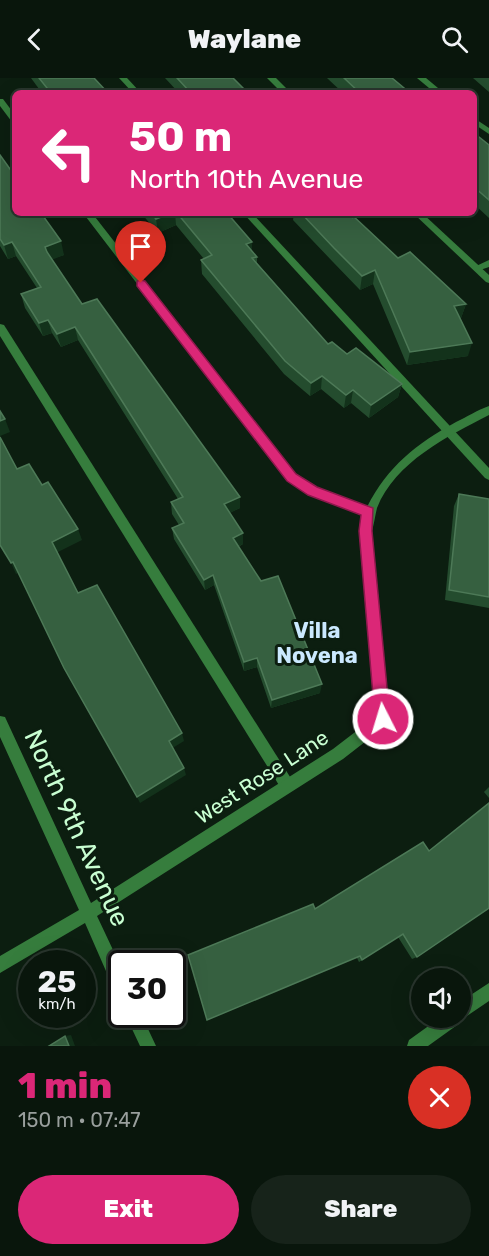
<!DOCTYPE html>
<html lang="en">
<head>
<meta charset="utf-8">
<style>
	:root { --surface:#09160c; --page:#17231a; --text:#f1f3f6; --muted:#999f9d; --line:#29352d; --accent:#db2777 }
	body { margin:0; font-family:Rubik,sans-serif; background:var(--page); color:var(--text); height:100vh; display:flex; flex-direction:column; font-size:22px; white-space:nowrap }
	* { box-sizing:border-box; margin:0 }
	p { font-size:20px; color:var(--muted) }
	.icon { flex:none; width:33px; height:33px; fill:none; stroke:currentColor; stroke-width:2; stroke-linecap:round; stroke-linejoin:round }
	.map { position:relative; height:968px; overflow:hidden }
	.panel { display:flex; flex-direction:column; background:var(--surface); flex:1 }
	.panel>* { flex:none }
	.hud { position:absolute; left:12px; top:12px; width:465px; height:126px; border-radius:9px; box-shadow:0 6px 24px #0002,0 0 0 2px var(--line); background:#db2777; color:#fff; overflow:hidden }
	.buttons { position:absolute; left:411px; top:890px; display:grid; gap:12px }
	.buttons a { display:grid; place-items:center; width:60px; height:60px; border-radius:50%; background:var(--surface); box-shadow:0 6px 24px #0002,0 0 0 2px var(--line); font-size:30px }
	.speed { position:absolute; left:18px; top:872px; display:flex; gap:12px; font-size:30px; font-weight:700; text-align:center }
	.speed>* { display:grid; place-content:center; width:78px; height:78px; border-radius:50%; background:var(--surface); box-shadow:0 6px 24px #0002,0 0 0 2px var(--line); line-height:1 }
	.speed small { font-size:15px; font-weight:400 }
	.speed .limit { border:3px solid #111; border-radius:9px; background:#fff; color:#111 }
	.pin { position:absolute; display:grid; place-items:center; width:51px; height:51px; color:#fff; margin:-62px -26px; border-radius:50% 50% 50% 0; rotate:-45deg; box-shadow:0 0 6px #0007 }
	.pin .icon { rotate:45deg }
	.me { position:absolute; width:66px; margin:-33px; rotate:355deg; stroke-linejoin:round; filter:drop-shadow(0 0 4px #0008) }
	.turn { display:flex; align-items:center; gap:21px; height:126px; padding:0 18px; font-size:27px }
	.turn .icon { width:78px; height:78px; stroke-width:2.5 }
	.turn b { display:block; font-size:42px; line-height:51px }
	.round { display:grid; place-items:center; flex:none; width:63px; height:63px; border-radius:32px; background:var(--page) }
	.overview { display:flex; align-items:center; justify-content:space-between; height:102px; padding:0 18px }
	h1 { font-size:36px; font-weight:800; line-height:45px; color:var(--accent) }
	.action { display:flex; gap:12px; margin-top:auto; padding:12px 18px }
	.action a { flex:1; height:69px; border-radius:36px; background:var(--accent); color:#fff; font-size:24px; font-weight:800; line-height:69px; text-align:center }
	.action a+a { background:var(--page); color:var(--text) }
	header { display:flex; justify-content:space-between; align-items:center; height:78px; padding:0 18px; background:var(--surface); font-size:27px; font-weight:800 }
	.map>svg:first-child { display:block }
</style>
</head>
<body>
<header><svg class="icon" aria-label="back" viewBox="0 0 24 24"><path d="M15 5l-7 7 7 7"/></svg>Waylane<svg class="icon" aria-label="search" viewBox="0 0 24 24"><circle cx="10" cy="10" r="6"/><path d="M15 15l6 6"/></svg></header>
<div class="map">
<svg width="489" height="968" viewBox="0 0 489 968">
	<rect width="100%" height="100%" fill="#0c1e10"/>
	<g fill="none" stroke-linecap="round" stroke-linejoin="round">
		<g fill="#367d3d" fill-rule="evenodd">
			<polygon points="119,0 127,0 141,15 133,15"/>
			<polygon points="417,0 426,0 444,15 435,15"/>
			<polygon points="474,40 489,50 489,56 474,46"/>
			<polygon points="243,135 252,135 489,390 489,402 485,400"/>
			<polygon points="489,182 489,189 477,193 472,190"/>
			<polygon points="0,246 4,247 292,702 294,707 292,712 287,714 282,712 0,258"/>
			<polygon points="489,905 489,923 461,942 460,945 428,968 407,968 409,962 441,939 460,939 460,924"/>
		</g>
		<g fill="#367d3d" fill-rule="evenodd">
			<polygon points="0,21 3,21 15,37 15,44 12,44 0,28"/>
			<path d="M83,135h9l204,262 21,13 50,19c21,-41 49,-63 89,-85 11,-5 21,-12 33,-16v9c-41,21 -94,47 -112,93 -2,8 -3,16 -5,23l18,188 -2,5 -45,35 -246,157 25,53v27l-6,-2 -31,-71 -85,50v-17l79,-46 -79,-173v-21l5,1 86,186 242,-154 43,-33 -16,-185 4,-16 -55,-21 -21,-13z"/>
			<polygon points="125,936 141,936 156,968 140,968"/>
		</g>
		<g fill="#367d3d" fill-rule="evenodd">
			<polygon points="267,0 276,0 291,15 282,15"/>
			<polygon points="413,135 422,135 489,197 489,205 486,204"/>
		</g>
	</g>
	<g fill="#244c2e">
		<polygon points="31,0 94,0 108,15 42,15"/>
		<polygon points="165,0 233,0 248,15 179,15"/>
		<polygon points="327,0 392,0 410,15 343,15"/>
		<polygon points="473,0 489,0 489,14"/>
		<polygon points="474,55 489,67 489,140 474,126"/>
		<polygon points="0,77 64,177 51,181 82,226 240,430 229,435 243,466 238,469 320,615 271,630 257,589 244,593 214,507 205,512 174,461 172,450 179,447 172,436 171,424 178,421 78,262 61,269 52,255 43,258 25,230 21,216 37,210 16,178 8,181 0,168"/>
		<polygon points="141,135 227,135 252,174 257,179 257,185 328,266 347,276 402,306 398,319 369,340 351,325 344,330 321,311 310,318 284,296 202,196 201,182 204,181 176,147 158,155"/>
		<polygon points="294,135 348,135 351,138 351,136 398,180 466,226 461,240 460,240 468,278 407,287 373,206 360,212 333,184 293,142"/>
		<polygon points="459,416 489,421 489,530 445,522 454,428"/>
		<polygon points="489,709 489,720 484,714"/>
		<polygon points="423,764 417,879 412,881 398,859 359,884 357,880 315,831"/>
	</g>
	<g fill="#13321b">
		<polygon points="171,135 175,135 176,147 158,155 156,141"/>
		<polygon points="61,163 64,177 49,183 45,169"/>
		<polygon points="12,164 16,178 8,181 4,167"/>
		<polygon points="252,164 252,177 246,166"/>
		<polygon points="375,192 373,206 360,212 362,198"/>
		<polygon points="466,226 461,240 450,241 454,228"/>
		<polygon points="48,242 52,255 43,258 39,245"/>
		<polygon points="75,249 78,262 61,269 57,256"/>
		<polygon points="472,265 468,278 407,287 410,274"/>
		<polygon points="322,298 321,311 310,318 311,305"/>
		<polygon points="402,306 398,319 369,340 371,327"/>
		<polygon points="353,312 351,325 344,330 346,317"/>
		<polygon points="5,341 10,354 0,358 0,343"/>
		<polygon points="240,419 240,430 224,438 224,426"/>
		<polygon points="78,451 82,462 56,475 52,464"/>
		<polygon points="243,455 243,466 233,471 233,460"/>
		<polygon points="13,484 18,495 16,496 11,485"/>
		<polygon points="213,497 214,507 205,512 204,502"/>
		<polygon points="257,580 257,589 244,593 244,584"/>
		<polygon points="322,606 320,615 271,630 272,622"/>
		<polygon points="182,655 184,663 171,671 169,663"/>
		<polygon points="184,690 186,697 140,725 137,719"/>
		<polygon points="71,957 75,968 69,968 65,958"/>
	</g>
	<g fill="#366040" stroke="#4d7957" stroke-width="1.5">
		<polygon points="39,0 94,0 108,15 51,15"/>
		<polygon points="177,0 233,0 248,15 191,15"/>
		<polygon points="344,0 392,0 410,15 360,15"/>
		<polygon points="474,55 489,67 489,122 474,109"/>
		<polygon points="0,77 15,98 15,135 41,135 61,163 45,169 47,174 82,226 97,221 240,419 224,426 243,455 233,460 261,503 278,498 322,606 272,622 257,580 244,584 213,497 204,502 172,450 184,445 171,424 183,419 75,249 57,256 48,242 39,245 21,216 41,209 12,164 4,167 0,161"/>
		<polygon points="151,135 171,135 156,141"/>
		<polygon points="177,135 227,135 252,164 246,166 257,179 252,180 328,266 332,264 347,276 356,270 402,306 371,327 353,312 346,317 322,298 311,305 285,283 201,182 212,177"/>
		<polygon points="301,135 348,135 353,140 351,136 398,180 410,174 466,226 454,228 472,265 410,274 375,192 362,198 334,170"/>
		<polygon points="0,333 5,341 0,343"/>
		<polygon points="0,359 17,391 29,386 42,407 48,404 78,451 52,464 78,515 97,507 182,655 169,663 184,690 137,719 64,590 13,484 11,485 0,467"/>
		<polygon points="459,416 489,421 489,519 449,512"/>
		<polygon points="489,725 489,830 417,879 403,856 362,882 360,878 207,942 188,877 313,826 315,831 423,764 429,773"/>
		<polygon points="65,958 69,968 49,968"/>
	</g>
	<polygon fill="#db2777" stroke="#8e194d" stroke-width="1.5" points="141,202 145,203 296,396 317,409 373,430 372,453 390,641 388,646 383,648 377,646 375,641 359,453 361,437 308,417 287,403 137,208 137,203"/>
	<g text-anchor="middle" stroke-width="6" stroke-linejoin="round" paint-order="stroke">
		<g font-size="21" fill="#c9ffd2" stroke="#0c1e10">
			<text transform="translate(262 699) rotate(-33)" y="7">West Rose Lane</text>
		</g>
		<g font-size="22" font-weight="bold" fill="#cbe9ff" stroke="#0c1e10">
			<text x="317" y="560">Villa<tspan x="317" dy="25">Novena</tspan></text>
		</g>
		<g font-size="26" fill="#c9ffd2" stroke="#0c1e10">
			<text transform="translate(77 750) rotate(65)" y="9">North 9th Avenue</text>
		</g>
	</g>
</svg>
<div class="buttons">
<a><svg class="icon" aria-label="sound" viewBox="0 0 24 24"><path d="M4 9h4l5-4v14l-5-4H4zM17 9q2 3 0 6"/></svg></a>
</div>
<div class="speed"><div>25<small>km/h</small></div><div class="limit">30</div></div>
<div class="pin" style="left:141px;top:205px;background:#d93025"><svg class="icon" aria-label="arrive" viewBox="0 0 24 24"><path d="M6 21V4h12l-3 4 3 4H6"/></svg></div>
<svg class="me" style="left:383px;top:641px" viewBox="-20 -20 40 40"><circle r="17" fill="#db2777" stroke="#fff" stroke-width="3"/><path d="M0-11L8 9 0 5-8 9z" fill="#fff"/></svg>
<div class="hud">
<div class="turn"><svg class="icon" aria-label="left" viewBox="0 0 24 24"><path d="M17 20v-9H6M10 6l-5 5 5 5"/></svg><div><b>50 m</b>North 10th Avenue</div></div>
</div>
</div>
<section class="panel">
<div class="overview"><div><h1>1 min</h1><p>150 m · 07:47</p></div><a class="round" style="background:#d93025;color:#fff"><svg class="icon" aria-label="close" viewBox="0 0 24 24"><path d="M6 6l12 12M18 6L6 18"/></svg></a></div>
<div class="action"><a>Exit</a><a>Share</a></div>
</section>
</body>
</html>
